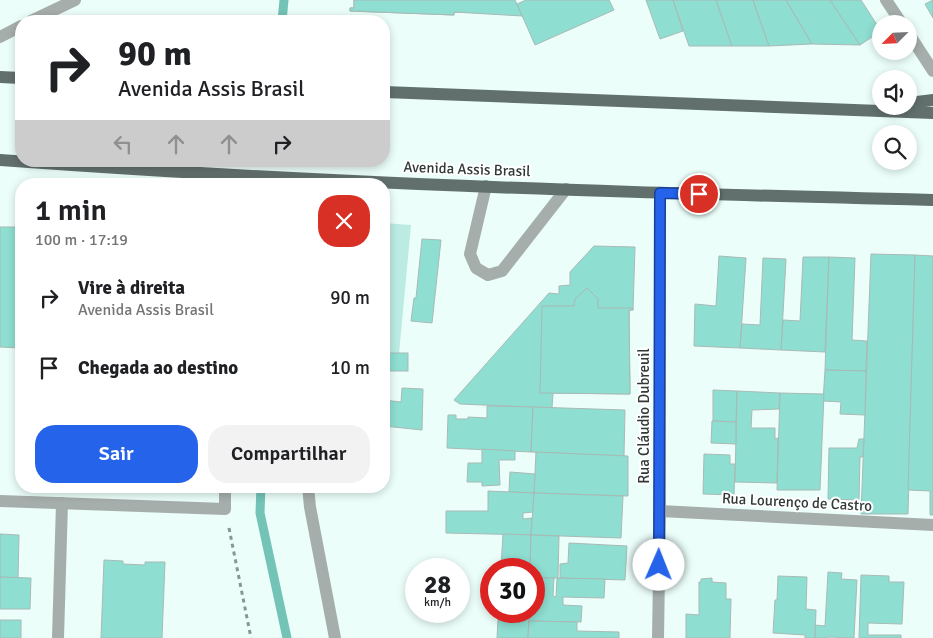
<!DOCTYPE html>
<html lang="pt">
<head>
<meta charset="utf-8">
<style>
	:root { --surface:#fff; --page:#f2f2f2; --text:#202124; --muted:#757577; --accent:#2563eb }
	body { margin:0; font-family:Signika,sans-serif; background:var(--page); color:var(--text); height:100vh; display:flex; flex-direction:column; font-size:19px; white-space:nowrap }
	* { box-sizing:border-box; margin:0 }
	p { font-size:16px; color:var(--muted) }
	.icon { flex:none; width:28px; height:28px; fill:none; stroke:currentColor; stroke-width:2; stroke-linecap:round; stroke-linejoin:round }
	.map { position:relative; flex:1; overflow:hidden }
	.sheet { position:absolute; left:15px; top:178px; width:375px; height:315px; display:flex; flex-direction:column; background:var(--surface); border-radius:20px; box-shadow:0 2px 8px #0003 }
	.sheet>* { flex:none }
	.hud { position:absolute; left:15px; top:15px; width:375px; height:152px; border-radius:20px; box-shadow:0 2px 8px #0003; background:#fff; color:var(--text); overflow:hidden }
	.needle { width:32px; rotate:246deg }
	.buttons { position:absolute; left:872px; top:15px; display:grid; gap:10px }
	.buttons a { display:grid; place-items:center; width:45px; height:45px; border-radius:50%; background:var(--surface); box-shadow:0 2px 8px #0003; font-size:25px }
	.speed { position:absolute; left:405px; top:558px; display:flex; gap:10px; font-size:25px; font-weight:700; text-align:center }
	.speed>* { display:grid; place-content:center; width:65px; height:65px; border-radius:50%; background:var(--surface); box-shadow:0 2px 8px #0003; line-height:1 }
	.speed small { font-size:12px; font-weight:400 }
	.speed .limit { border:8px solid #d22; background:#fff; color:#111 }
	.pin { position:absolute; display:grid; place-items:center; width:42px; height:42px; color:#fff; margin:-21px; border:2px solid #fff; border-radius:50%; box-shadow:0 1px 5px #0007 }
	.me { position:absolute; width:55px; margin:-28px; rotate:1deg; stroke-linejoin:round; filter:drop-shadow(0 0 4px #0008) }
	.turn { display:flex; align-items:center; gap:18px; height:105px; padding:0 20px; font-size:22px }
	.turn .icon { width:65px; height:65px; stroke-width:2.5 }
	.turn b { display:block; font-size:35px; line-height:42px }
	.lanes { display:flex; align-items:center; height:48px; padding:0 20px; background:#0003; justify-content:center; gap:25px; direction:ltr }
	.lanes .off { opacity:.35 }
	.round { display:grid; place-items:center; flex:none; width:52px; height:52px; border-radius:20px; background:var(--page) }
	.headline { display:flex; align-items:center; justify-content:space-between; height:85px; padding:0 20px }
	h1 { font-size:30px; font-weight:600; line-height:38px }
	.primary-button { display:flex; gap:10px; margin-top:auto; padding:10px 20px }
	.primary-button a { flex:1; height:58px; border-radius:20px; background:var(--accent); color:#fff; font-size:20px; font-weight:600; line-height:58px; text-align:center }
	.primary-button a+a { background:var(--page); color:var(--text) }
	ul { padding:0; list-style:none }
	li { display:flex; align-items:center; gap:15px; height:70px; padding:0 20px }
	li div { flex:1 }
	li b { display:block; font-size:19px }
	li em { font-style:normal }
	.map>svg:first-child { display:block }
</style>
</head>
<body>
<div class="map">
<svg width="933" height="638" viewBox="0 0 933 638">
	<rect width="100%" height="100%" fill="#ebfefa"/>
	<polygon fill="#bbebe2" points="384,223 411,225 399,354 384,352"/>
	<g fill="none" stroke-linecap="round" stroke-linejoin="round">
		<g stroke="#73c3b6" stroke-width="9">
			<polyline points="282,21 284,0"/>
			<polyline points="261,486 260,513 287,638"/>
		</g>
	</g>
	<g fill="#8eded1" stroke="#a8bab6">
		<polygon points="354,0 486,0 485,13 454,12 454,15 350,11 350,8 354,8"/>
		<polygon points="354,0 515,0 522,16 454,12 454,15 350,11 350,8 354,8"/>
		<polygon points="526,0 609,0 614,10 535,45 517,4"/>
		<polygon points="646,0 673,0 683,31 660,39"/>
		<polygon points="673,0 716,0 732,46 689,46"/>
		<polygon points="716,0 753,0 769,46 732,46"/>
		<polygon points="753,0 786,0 812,44 769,46"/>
		<polygon points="786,0 830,0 860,45 812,44"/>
		<polygon points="830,0 861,0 881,31 860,45"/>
		<polygon points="933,0 933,18 925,4"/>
		<polygon points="0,227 21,227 21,348 0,347"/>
		<polygon points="422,239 441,240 432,323 411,321 414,298 416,298"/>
		<polygon points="594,246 635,247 633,310 629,310 630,394 553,393 552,408 460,404 454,400 549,293 559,294 559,286 570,285 570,272"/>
		<polygon points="871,254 915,255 908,514 861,514"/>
		<polygon points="915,255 933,256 933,515 930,515 930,491 908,490"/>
		<polygon points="719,256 746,258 740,348 694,346 695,304 716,306"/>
		<polygon points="803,257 829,257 825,352 781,350 783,320 800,321"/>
		<polygon points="829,257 855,258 852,340 867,341 866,371 825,370"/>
		<polygon points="763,258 786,259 781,350 740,348 742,324 760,325"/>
		<polygon points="587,288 598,299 598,308 633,308 633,310 629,310 630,394 540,393 542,306 574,306 575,299"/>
		<rect x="384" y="353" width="24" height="18"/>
		<polygon points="825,370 866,371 865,415 840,414 841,402 823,401"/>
		<polygon points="402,388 423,389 422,430 384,426 384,400 401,402"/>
		<polygon points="713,390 737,391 736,422 713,421"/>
		<polygon points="737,391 780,393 779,409 752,410 751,428 775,428 775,439 778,438 777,483 735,482"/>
		<polygon points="780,393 824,394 820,490 777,490"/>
		<polygon points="487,406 533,407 531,452 447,448 448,415 456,415 456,419 468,419 468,417 487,418"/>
		<polygon points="533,407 625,410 624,456 531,452"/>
		<polygon points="712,421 736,422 736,444 711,443"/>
		<polygon points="859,439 864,439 863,457 860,457 859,500 828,499 829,448 857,448"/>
		<polygon points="482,449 515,451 515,460 499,460 500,485 482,486 482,482 467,482 468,463 482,463"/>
		<polygon points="536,452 628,456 628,496 534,493"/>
		<polygon points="704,454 730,455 730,464 735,464 734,495 703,494"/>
		<polygon points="510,472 535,474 534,493 509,492"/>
		<polygon points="488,491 534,493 533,512 523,513 523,519 532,518 531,535 446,533 446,511 488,511"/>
		<polygon points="534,493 623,496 621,538 531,535"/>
		<polygon points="0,534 19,535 18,578 0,577"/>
		<polygon points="503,534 531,535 530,569 501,567"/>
		<polygon points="531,535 559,536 558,578 534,578 534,569 530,569"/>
		<polygon points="569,543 627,546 625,580 560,578 560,564 568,563"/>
		<polygon points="104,560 123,561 123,564 145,565 145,562 165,562 162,638 101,638"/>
		<polygon points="828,572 842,573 841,579 857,580 854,638 828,637 828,638 815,638 815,625 825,626"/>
		<polygon points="861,575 889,576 889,582 904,582 902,624 868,623 868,635 901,635 901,638 859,638"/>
		<polygon points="778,576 807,577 806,609 816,610 815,638 805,638 805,635 773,633 775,600 777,600"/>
		<polygon points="0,577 31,578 30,609 0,609"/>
		<polygon points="534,578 554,578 553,596 556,597 557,578 605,579 604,598 563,597 563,605 582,606 581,622 529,621 529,611 534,611"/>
		<polygon points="712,578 712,582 726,583 726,599 731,599 730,638 686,638 686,614 699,615 699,582 701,582 701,579"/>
		<polygon points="500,611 529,611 528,638 497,638 498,620 500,620"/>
		<rect x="0" y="620" width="21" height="18"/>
		<polygon points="529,621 577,622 577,631 619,632 619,638 528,638"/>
	</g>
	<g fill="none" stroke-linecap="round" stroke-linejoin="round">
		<polyline stroke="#899693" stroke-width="3" stroke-dasharray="4 4" stroke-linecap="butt" points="229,528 251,638"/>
		<g stroke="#a6aeac" stroke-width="12">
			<polyline points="886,0 902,24"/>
			<polyline points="31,21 75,0"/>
			<polyline points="909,34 933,71"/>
			<polyline points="0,37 21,26"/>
			<polyline points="486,186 470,254 476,268 488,275 502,271 566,189"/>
			<polyline points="308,486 310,507 335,638"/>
			<polyline points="0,501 225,509 225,486"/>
			<polyline points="660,511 933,525"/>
			<polyline points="58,638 62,503"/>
			<polyline points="658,638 660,511 660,193"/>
		</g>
		<g stroke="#62706d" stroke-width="12">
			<polyline points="0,77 21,78"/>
			<polyline points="384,92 933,113"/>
			<polyline points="909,103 933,100"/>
			<path d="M0,160c111,8 222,15 333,20 200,10 400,15 600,20"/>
		</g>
	</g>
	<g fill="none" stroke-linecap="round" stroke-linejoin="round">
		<g stroke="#184099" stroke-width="12">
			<polyline id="route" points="659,565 660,193 699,194"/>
		</g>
		<use href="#route" stroke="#2563eb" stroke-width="9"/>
	</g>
	<g text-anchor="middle" stroke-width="4" stroke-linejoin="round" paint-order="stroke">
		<g font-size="15" fill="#313937" stroke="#fff">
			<text transform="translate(467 169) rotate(2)" y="5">Avenida Assis Brasil</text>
			<text transform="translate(644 416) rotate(-90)" y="5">Rua Cláudio Dubreuil</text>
			<text transform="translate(797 502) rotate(3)" y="5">Rua Lourenço de Castro</text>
		</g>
	</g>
</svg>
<div class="buttons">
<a><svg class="needle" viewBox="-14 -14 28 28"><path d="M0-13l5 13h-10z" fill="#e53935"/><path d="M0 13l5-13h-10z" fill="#757577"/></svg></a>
<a><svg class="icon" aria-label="sound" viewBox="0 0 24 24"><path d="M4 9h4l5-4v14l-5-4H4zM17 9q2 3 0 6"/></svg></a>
<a><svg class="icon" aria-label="search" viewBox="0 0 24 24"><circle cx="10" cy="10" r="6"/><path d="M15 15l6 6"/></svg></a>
</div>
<div class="speed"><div>28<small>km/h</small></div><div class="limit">30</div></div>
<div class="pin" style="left:699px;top:194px;background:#d93025"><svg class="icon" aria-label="arrive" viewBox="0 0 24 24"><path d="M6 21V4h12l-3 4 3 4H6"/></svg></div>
<svg class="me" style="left:659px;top:565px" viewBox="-20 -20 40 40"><circle r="19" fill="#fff"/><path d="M0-13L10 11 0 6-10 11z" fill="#2563eb"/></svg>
<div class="hud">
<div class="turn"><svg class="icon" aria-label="right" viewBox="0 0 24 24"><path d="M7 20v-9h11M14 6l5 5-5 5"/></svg><div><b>90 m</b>Avenida Assis Brasil</div></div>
<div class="lanes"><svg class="icon off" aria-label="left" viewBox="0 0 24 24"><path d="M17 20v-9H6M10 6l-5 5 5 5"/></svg><svg class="icon off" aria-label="ahead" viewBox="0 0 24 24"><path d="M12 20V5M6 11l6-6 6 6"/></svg><svg class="icon off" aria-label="ahead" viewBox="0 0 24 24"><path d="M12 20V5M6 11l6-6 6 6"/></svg><svg class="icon" aria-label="right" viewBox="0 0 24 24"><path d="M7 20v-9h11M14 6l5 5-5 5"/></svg></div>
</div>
<section class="sheet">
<div class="headline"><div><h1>1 min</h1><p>100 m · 17:19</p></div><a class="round" style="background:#d93025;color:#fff"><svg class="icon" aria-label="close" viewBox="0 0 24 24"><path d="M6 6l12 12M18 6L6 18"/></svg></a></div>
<ul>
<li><svg class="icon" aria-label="right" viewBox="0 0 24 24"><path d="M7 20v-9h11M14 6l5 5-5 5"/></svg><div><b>Vire à direita</b><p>Avenida Assis Brasil</p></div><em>90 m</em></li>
<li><svg class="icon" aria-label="arrive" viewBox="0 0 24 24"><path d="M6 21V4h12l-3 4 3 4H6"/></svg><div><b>Chegada ao destino</b></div><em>10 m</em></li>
</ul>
<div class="primary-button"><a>Sair</a><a>Compartilhar</a></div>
</section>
</div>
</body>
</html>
